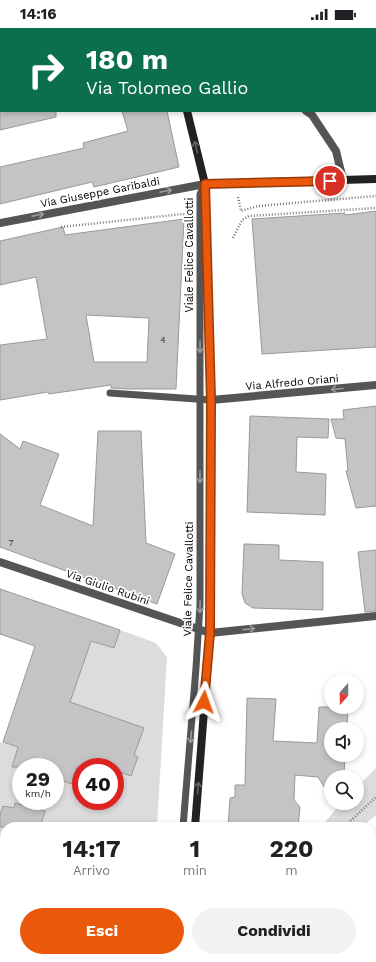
<!DOCTYPE html>
<html lang="it">
<head>
<meta charset="utf-8">
<style>
	:root { --surface:#fff; --page:#f2f2f2; --text:#202124; --muted:#757577; --accent:#ea580c }
	body { margin:0; font-family:"Work Sans",sans-serif; background:var(--page); color:var(--text); height:100vh; display:flex; flex-direction:column; font-size:15px; white-space:nowrap }
	* { box-sizing:border-box; margin:0 }
	p { font-size:13px; color:var(--muted) }
	.icon { flex:none; width:22px; height:22px; fill:none; stroke:currentColor; stroke-width:2; stroke-linecap:round; stroke-linejoin:round }
	.map { position:relative; flex:1; overflow:hidden }
	.side { position:absolute; left:0px; top:794px; width:376px; height:140px; display:flex; flex-direction:column; background:var(--surface); border-radius:16px 16px 0 0; box-shadow:0 2px 6px #0003 }
	.side>* { flex:none }
	.guide { position:absolute; left:0px; top:0px; width:376px; height:84px; box-shadow:0 2px 6px #0003; background:#0b6e4f; color:#fff; overflow:hidden }
	.needle { width:26px; rotate:200deg }
	.buttons { position:absolute; left:324px; top:646px; display:grid; gap:8px }
	.buttons a { display:grid; place-items:center; width:40px; height:40px; border-radius:50%; background:var(--surface); box-shadow:0 2px 6px #0003; font-size:20px }
	.speed { position:absolute; left:12px; top:730px; display:flex; gap:8px; font-size:20px; font-weight:700; text-align:center }
	.speed>* { display:grid; place-content:center; width:52px; height:52px; border-radius:50%; background:var(--surface); box-shadow:0 2px 6px #0003; line-height:1 }
	.speed small { font-size:10px; font-weight:400 }
	.speed .limit { border:6px solid #d22; background:#fff; color:#111 }
	.pin { position:absolute; display:grid; place-items:center; width:34px; height:34px; color:#fff; margin:-17px; border:2px solid #fff; border-radius:50%; box-shadow:0 1px 4px #0007 }
	.me { position:absolute; width:44px; margin:-22px; rotate:4deg; stroke-linejoin:round; filter:drop-shadow(0 0 3px #0008) }
	.turn { display:flex; align-items:center; gap:14px; height:84px; padding:0 20px; font-size:18px }
	.turn .icon { width:52px; height:52px; stroke-width:2.5 }
	.turn b { display:block; font-size:28px; line-height:34px }
	.eta { display:flex; justify-content:space-evenly; align-items:center; height:68px; text-align:center }
	.eta b { font-size:24px; font-weight:700; line-height:28px }
	.action { display:flex; gap:8px; margin-top:auto; padding:8px 20px }
	.action a { flex:1; height:46px; border-radius:24px; background:var(--accent); color:#fff; font-size:16px; font-weight:700; line-height:46px; text-align:center }
	.action a+a { background:var(--page); color:var(--text) }
	.status { display:flex; justify-content:space-between; align-items:center; height:28px; padding:0 20px; background:var(--surface); direction:ltr }
	.status svg { height:11px; fill:currentColor }
	.map>svg:first-child { display:block }
</style>
</head>
<body>
<div class="status"><b>14:16</b><svg viewBox="0 0 49 12"><path d="M0 12V9h3v3zM5 12V6h3v6zM10 12V3h3v9zM15 12V0h3v12zM26 1h20v11H26zM47 4h2v5h-2z"/></svg></div>
<div class="map">
<svg width="376" height="934" viewBox="0 0 376 934">
	<rect width="100%" height="100%" fill="#fff"/>
	<g fill="#dcdcdc" fill-rule="evenodd">
		<path d="M120,602l36,13 11,14 -10,170h-152v66l-5,-2v-149l18,5 73,-106 23,7zM21,739h34v34h-34zM81,739h34v34h-34z"/>
		<polygon points="376,740 376,787 361,799 321,799 341,775 357,775 357,759"/>
		<polygon points="0,903 5,905 5,929 101,929 121,934 0,934"/>
	</g>
	<g fill="#c4c4c4" stroke="#999" fill-rule="evenodd">
		<polygon points="0,83 56,83 56,89 0,102"/>
		<polygon points="122,83 167,83 179,139 94,159 92,154 0,176 0,139 84,120 83,115 128,103"/>
		<polygon points="376,183 376,319 262,326 252,191 345,185 345,187"/>
		<path d="M184,191l-8,170h-48l-17,-1v-3l-62,9 -1,-2 -48,8v-55l47,-6 -11,-62 -36,8v-44l63,-14 2,8zM86,287l63,3 -2,44h-53z"/>
		<polygon points="376,378 376,478 356,480 346,443 348,443 345,411 336,410 331,391 344,391 343,382"/>
		<polygon points="250,388 329,391 328,410 297,409 296,444 326,446 325,487 247,484"/>
		<polygon points="98,403 141,403 146,515 175,526 157,576 0,519 0,406 20,421 23,413 59,426 40,477 93,498"/>
		<polygon points="244,516 279,517 279,532 323,534 323,582 253,580 245,575 242,566"/>
		<polygon points="376,522 376,583 365,584 358,524"/>
		<polygon points="0,561 120,602 114,620 91,613 70,674 144,700 134,727 138,729 131,748 115,742 115,739 77,739 72,756 55,750 55,739 12,739 18,719 3,714 35,618 0,606"/>
		<polygon points="247,670 276,671 273,713 317,715 319,679 348,679 347,701 331,701 331,727 345,727 344,749 331,749 331,770 318,749 295,747 294,772 300,779 298,799 228,799 230,770 235,769 235,757 245,757"/>
		<polygon points="15,775 45,783 40,799 0,799 0,787 3,778 14,780"/>
	</g>
	<g fill="none" stroke-linecap="round" stroke-linejoin="round">
		<g stroke="#777" stroke-width="2.5" stroke-dasharray="1 2" stroke-linecap="butt">
			<polyline points="238,169 241,183 258,178 376,168"/>
			<polyline points="61,199 183,186 187,187"/>
			<polyline points="233,210 242,192 249,188 376,180"/>
			<polyline points="344,799 376,769"/>
			<polyline points="0,913 5,914"/>
			<polyline points="71,929 92,934"/>
			<polyline points="226,934 230,929"/>
		</g>
		<g stroke="#555" stroke-width="7">
			<polyline points="110,365 211,372"/>
			<polyline points="183,799 196,640 200,576 200,166 205,156"/>
			<polyline points="0,872 5,874"/>
			<polyline points="179,929 183,934"/>
		</g>
		<g stroke="#555" stroke-width="8">
			<polyline points="186,0 187,1"/>
			<polyline points="306,83 312,87 336,123 343,152"/>
			<polyline points="0,195 205,156"/>
			<polyline points="211,372 376,357"/>
			<polyline points="0,534 210,605 376,588"/>
		</g>
		<g stroke="#222" stroke-width="8">
			<polyline points="166,0 166,1"/>
			<polyline points="187,83 205,156 211,372 210,605 195,799"/>
			<polyline points="205,156 376,151"/>
			<polyline points="0,888 5,889"/>
			<polyline points="156,929 176,934"/>
			<polyline points="184,934 185,929"/>
		</g>
	</g>
	<defs><path id="oneway-shaft" d="M-6 0H5M1.5-3L5.5 0L1.5 3" fill="none" stroke-width="1.6" stroke-linecap="round" stroke-linejoin="round"/></defs>
	<g stroke="#646464">
		<use href="#oneway-shaft" transform="translate(196 119) rotate(-104)"/>
		<use href="#oneway-shaft" transform="translate(198 760) rotate(-86)"/>
	</g>
	<g stroke="#999">
		<use href="#oneway-shaft" transform="translate(166 163) rotate(-11)"/>
		<use href="#oneway-shaft" transform="translate(38 187) rotate(-11)"/>
		<use href="#oneway-shaft" transform="translate(200 319) rotate(90)"/>
		<use href="#oneway-shaft" transform="translate(337 361) rotate(175)"/>
		<use href="#oneway-shaft" transform="translate(200 449) rotate(90)"/>
		<use href="#oneway-shaft" transform="translate(200 579) rotate(91)"/>
		<use href="#oneway-shaft" transform="translate(249 601) rotate(-6)"/>
		<use href="#oneway-shaft" transform="translate(191 709) rotate(95)"/>
	</g>
	<g fill="none" stroke-linecap="round" stroke-linejoin="round">
		<g stroke="#983908" stroke-width="10">
			<polyline id="route" points="204,674 210,605 211,372 205,156 330,153"/>
		</g>
		<use href="#route" stroke="#ea580c" stroke-width="7"/>
	</g>
	<g text-anchor="middle" stroke-width="3.5" stroke-linejoin="round" paint-order="stroke">
		<g font-size="9" fill="#313131">
			<text x="163" y="315">4</text>
			<text x="11" y="518">7</text>
		</g>
		<g font-size="11" fill="#000" stroke="#fff">
			<text transform="translate(100 164) rotate(-11)" y="4">Via Giuseppe Garibaldi</text>
			<text transform="translate(189 227) rotate(-90)" y="4">Viale Felice Cavallotti</text>
			<text transform="translate(292 354) rotate(-5)" y="4">Via Alfredo Oriani</text>
			<text transform="translate(188 551) rotate(-89)" y="4">Viale Felice Cavallotti</text>
			<text transform="translate(108 559) rotate(19)" y="4">Via Giulio Rubini</text>
		</g>
	</g>
</svg>
<div class="buttons">
<a><svg class="needle" viewBox="-14 -14 28 28"><path d="M0-13l5 13h-10z" fill="#e53935"/><path d="M0 13l5-13h-10z" fill="#757577"/></svg></a>
<a><svg class="icon" aria-label="sound" viewBox="0 0 24 24"><path d="M4 9h4l5-4v14l-5-4H4zM17 9q2 3 0 6"/></svg></a>
<a><svg class="icon" aria-label="search" viewBox="0 0 24 24"><circle cx="10" cy="10" r="6"/><path d="M15 15l6 6"/></svg></a>
</div>
<div class="speed"><div>29<small>km/h</small></div><div class="limit">40</div></div>
<div class="pin" style="left:330px;top:153px;background:#d93025"><svg class="icon" aria-label="arrive" viewBox="0 0 24 24"><path d="M6 21V4h12l-3 4 3 4H6"/></svg></div>
<svg class="me" style="left:204px;top:674px" viewBox="-20 -20 40 40"><path d="M0-17L14 15 0 8-14 15z" fill="#ea580c" stroke="#fff" stroke-width="4"/></svg>
<div class="guide">
<div class="turn"><svg class="icon" aria-label="right" viewBox="0 0 24 24"><path d="M7 20v-9h11M14 6l5 5-5 5"/></svg><div><b>180 m</b>Via Tolomeo Gallio</div></div>
</div>
<section class="side">
<div class="eta">
<div><b>14:17</b><p>Arrivo</p></div>
<div><b>1</b><p>min</p></div>
<div><b>220</b><p>m</p></div>
</div>
<div class="action"><a>Esci</a><a>Condividi</a></div>
</section>
</div>
</body>
</html>
